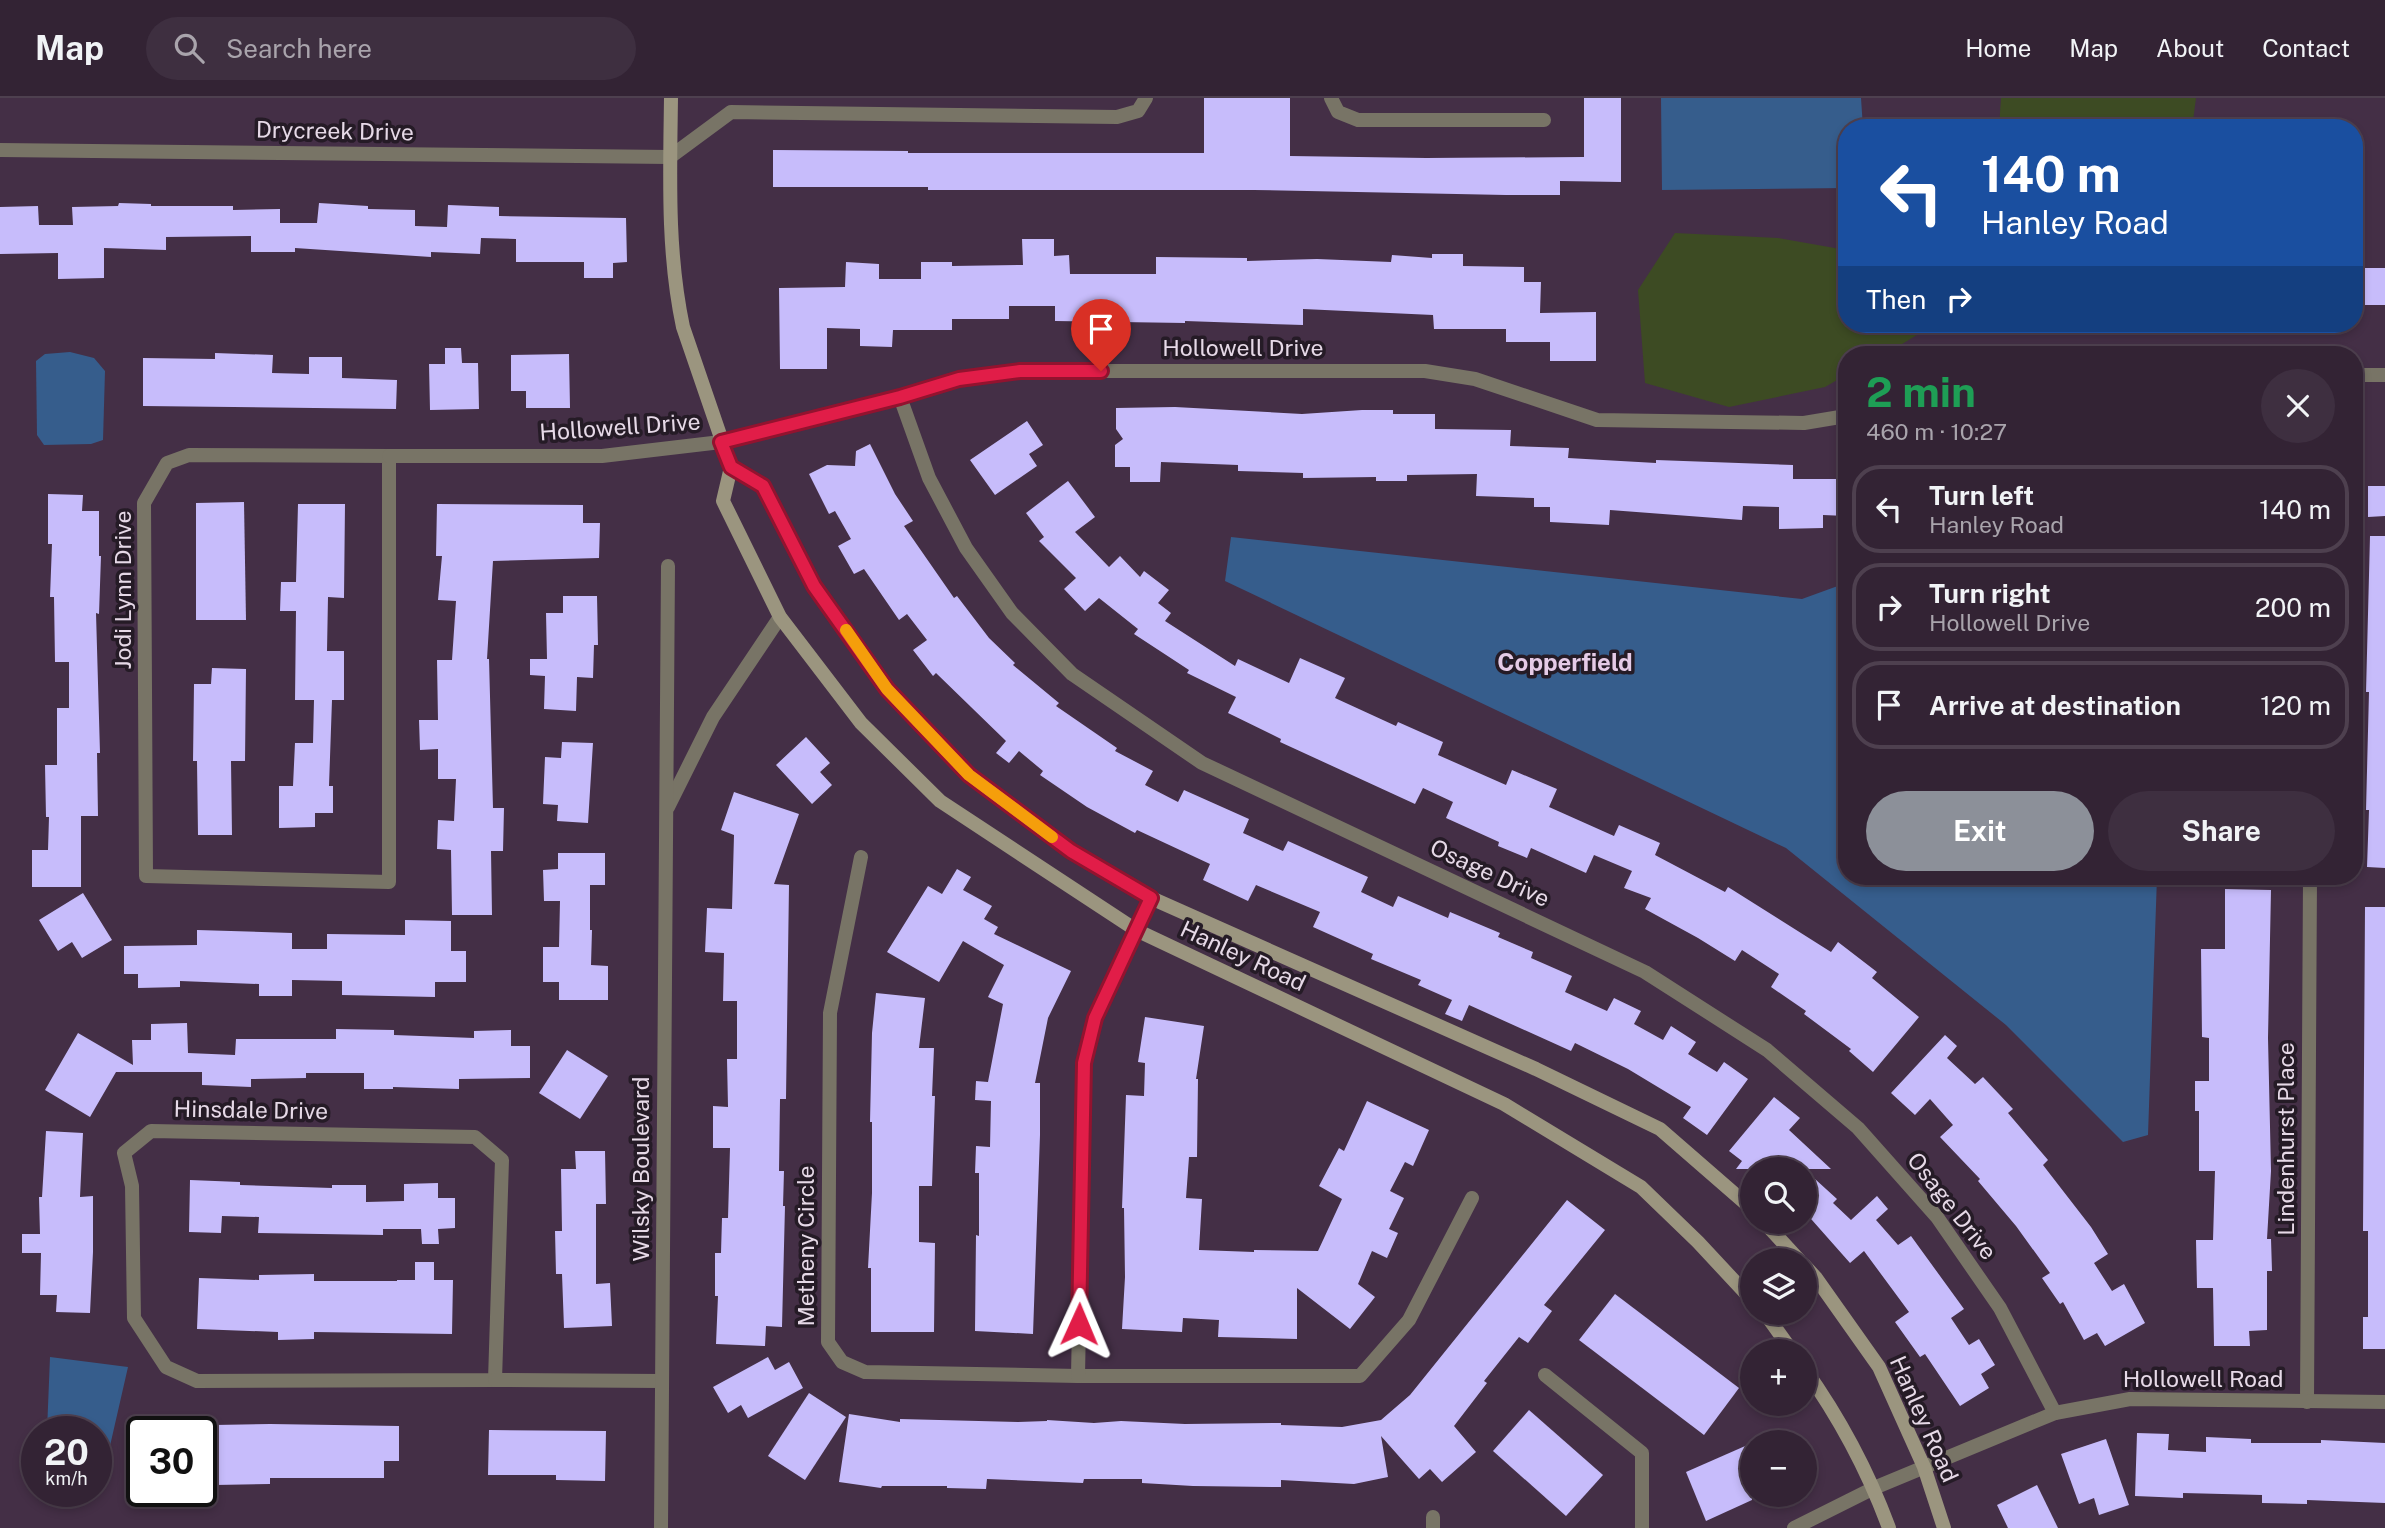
<!DOCTYPE html>
<html lang="en">
<head>
<meta charset="utf-8">
<style>
	:root { --surface:#332334; --page:#3e2f40; --text:#f1f3f6; --muted:#a9a4ac; --line:#4e404f; --accent:#8c9099 }
	body { margin:0; font-family:"Public Sans",sans-serif; background:var(--page); color:var(--text); height:100vh; display:flex; flex-direction:column; font-size:26px; white-space:nowrap }
	* { box-sizing:border-box; margin:0 }
	p { font-size:23px; color:var(--muted) }
	.icon { flex:none; width:38px; height:38px; fill:none; stroke:currentColor; stroke-width:2; stroke-linecap:round; stroke-linejoin:round }
	.map { position:relative; flex:1; overflow:hidden }
	.panel { position:absolute; left:1838px; top:248px; width:525px; height:539px; display:flex; flex-direction:column; background:var(--surface); border-radius:28px; box-shadow:0 4px 10px #0003,0 0 0 2px var(--line) }
	.panel>* { flex:none }
	.banner { position:absolute; left:1838px; top:21px; width:525px; height:214px; border-radius:28px; box-shadow:0 4px 10px #0003,0 0 0 2px var(--line); background:#1a4fa0; color:#fff; overflow:hidden }
	.buttons { position:absolute; left:1740px; top:1059px; display:grid; gap:14px }
	.buttons a { display:grid; place-items:center; width:77px; height:77px; border-radius:50%; background:var(--surface); box-shadow:0 4px 10px #0003,0 0 0 2px var(--line); font-size:35px }
	.speed { position:absolute; left:21px; top:1318px; display:flex; gap:14px; font-size:35px; font-weight:700; text-align:center }
	.speed>* { display:grid; place-content:center; width:91px; height:91px; border-radius:50%; background:var(--surface); box-shadow:0 4px 10px #0003,0 0 0 2px var(--line); line-height:1 }
	.speed small { font-size:18px; font-weight:400 }
	.speed .limit { border:4px solid #111; border-radius:10px; background:#fff; color:#111 }
	.pin { position:absolute; display:grid; place-items:center; width:60px; height:60px; color:#fff; margin:-72px -30px; border-radius:50% 50% 50% 0; rotate:-45deg; box-shadow:0 0 7px #0007 }
	.pin .icon { rotate:45deg }
	.me { position:absolute; width:77px; margin:-38px; rotate:1deg; stroke-linejoin:round; filter:drop-shadow(0 0 5px #0008) }
	.turn { display:flex; align-items:center; gap:24px; height:147px; padding:0 28px; font-size:32px }
	.turn .icon { width:91px; height:91px; stroke-width:2.5 }
	.turn b { display:block; font-size:49px; line-height:60px }
	.then { display:flex; align-items:center; height:66px; padding:0 28px; background:#0003; gap:14px; font-size:26px }
	.round { display:grid; place-items:center; flex:none; width:74px; height:74px; border-radius:37px; background:var(--page) }
	.headline { display:flex; align-items:center; justify-content:space-between; height:119px; padding:0 28px }
	h1 { font-size:42px; font-weight:700; line-height:52px; color:#1e9e55 }
	.cta { display:flex; gap:14px; margin-top:auto; padding:14px 28px }
	.cta a { flex:1; height:80px; border-radius:42px; background:var(--accent); color:#fff; font-size:28px; font-weight:700; line-height:80px; text-align:center }
	.cta a+a { background:var(--page); color:var(--text) }
	ul { padding:0; list-style:none }
	li { display:flex; align-items:center; gap:21px; height:88px; margin:0 14px 10px; padding:0 14px; border:4px solid var(--line); border-radius:28px }
	li div { flex:1 }
	li b { display:block; font-size:26px }
	li em { font-style:normal }
	header { display:flex; align-items:center; gap:42px; box-sizing:border-box; height:98px; padding:0 35px; background:var(--surface); border-bottom:2px solid var(--line) }
	header strong { font-size:33px }
	nav { display:flex; gap:38px; margin-inline-start:auto; font-size:24px }
	.search { width:490px; height:63px; background:var(--page); display:flex; align-items:center; gap:18px; box-sizing:border-box; padding:0 24px; border-radius:38px; color:var(--muted); font-size:26px }
	.map>svg:first-child { display:block }
</style>
</head>
<body>
<header>
<strong>Map</strong>
<div class="search"><svg class="icon" aria-label="search" viewBox="0 0 24 24"><circle cx="10" cy="10" r="6"/><path d="M15 15l6 6"/></svg>Search here</div>
<nav><a>Home</a><a>Map</a><a>About</a><a>Contact</a></nav>
</header>
<div class="map">
<svg width="2385" height="1430" viewBox="0 0 2385 1430">
	<rect width="100%" height="100%" fill="#442f46"/>
	<g fill="#3d4b23">
		<polygon points="2001,0 2196,0 2193,23 2184,30 1999,30"/>
		<polygon points="1675,135 1778,140 1846,152 1846,226 1935,226 1884,257 1846,257 1846,277 1825,289 1729,309 1645,285 1638,192"/>
	</g>
	<g fill="#365d8c">
		<polygon points="1661,0 1861,0 1863,30 1846,30 1846,90 1662,92"/>
		<polygon points="70,254 94,260 105,273 103,342 91,346 44,347 37,337 36,263 45,256"/>
		<polygon points="1231,439 1802,501 1846,485 1846,779 2157,779 2148,1037 2123,1044 2006,927 1786,750 1225,483"/>
		<polygon points="50,1259 128,1269 107,1361 96,1362 96,1334 47,1333"/>
	</g>
	<g fill="#c7bcfb">
		<polygon points="1204,0 1290,0 1290,58 1426,60 1584,59 1584,0 1621,0 1621,84 1560,83 1560,97 1506,97 1254,92 928,92 928,89 773,89 773,52 908,53 908,55 1204,55"/>
		<polygon points="119,105 151,106 151,108 233,108 233,112 280,111 280,125 317,125 319,105 368,108 368,111 415,112 415,128 447,129 448,107 499,109 499,118 626,120 627,164 613,165 613,180 584,180 584,164 516,164 516,141 481,140 480,156 431,154 431,159 295,150 295,154 251,154 251,138 166,139 166,152 104,150 104,180 58,181 58,155 0,156 0,109 38,108 39,127 73,127 72,109 118,108"/>
		<polygon points="1022,141 1054,141 1054,158 1069,157 1070,176 1156,176 1156,159 1247,160 1247,163 1317,161 1391,164 1392,157 1432,160 1432,156 1463,156 1463,168 1524,169 1524,184 1541,184 1540,215 1596,214 1596,263 1550,263 1550,244 1506,244 1506,231 1434,231 1433,217 1303,211 1303,227 1185,223 1185,225 1055,223 1055,208 1009,208 1009,221 952,221 952,232 893,232 892,249 860,248 860,231 827,230 827,271 780,271 779,190 845,189 846,164 879,166 879,181 921,181 921,164 952,164 952,168 1023,167"/>
		<rect x="2354" y="170" width="31" height="37"/>
		<polygon points="445,250 461,250 462,265 478,265 479,311 430,312 429,266 445,266"/>
		<polygon points="215,255 273,257 272,275 309,276 309,259 342,259 342,280 397,282 396,311 143,308 143,260 215,261"/>
		<polygon points="569,256 570,310 526,310 526,293 511,293 511,257"/>
		<polygon points="1175,309 1302,316 1362,312 1393,312 1393,316 1435,316 1435,331 1511,332 1510,348 1569,350 1568,360 1656,365 1656,362 1793,367 1793,381 1846,381 1846,418 1823,417 1823,430 1779,431 1779,409 1743,408 1742,422 1610,412 1609,427 1550,424 1550,409 1534,409 1534,400 1476,398 1477,376 1407,377 1407,383 1376,383 1376,379 1303,380 1303,375 1238,373 1238,367 1161,364 1160,384 1130,384 1130,369 1115,369 1115,347 1123,341 1116,331 1116,310"/>
		<polygon points="1027,323 1043,347 1029,356 1037,368 995,397 970,362"/>
		<polygon points="870,346 895,396 913,423 904,428 954,500 957,498 989,540 1015,565 1013,567 1059,605 1056,608 1117,650 1115,653 1153,673 1145,687 1178,704 1184,692 1249,721 1243,735 1283,753 1288,743 1368,779 1361,794 1393,809 1398,798 1448,820 1450,814 1500,835 1498,839 1533,854 1531,860 1572,878 1565,894 1607,913 1614,900 1641,913 1634,926 1663,942 1671,928 1696,944 1688,956 1717,974 1724,964 1748,981 1707,1037 1683,1020 1691,1009 1628,971 1575,945 1571,953 1469,907 1462,923 1445,916 1452,902 1418,887 1421,882 1371,861 1373,856 1313,829 1320,814 1256,787 1248,803 1203,782 1210,766 1137,732 1135,735 1087,709 1040,677 1043,673 1019,653 1009,665 996,655 1006,643 936,575 933,578 913,552 927,542 907,516 899,522 864,471 854,476 838,448 851,441 835,413 829,416 809,376 827,367 855,368 856,353"/>
		<polygon points="1068,383 1095,419 1075,434 1109,469 1120,458 1140,479 1144,473 1169,492 1158,505 1171,515 1165,523 1235,568 1238,561 1289,585 1300,560 1345,580 1335,600 1396,628 1398,624 1443,644 1438,657 1506,687 1512,672 1557,691 1549,709 1614,738 1619,727 1660,745 1655,757 1725,794 1728,789 1831,854 1838,844 1877,874 1872,880 1919,919 1873,974 1849,953 1851,951 1804,916 1806,913 1771,889 1779,876 1742,852 1735,863 1698,840 1645,811 1651,800 1624,790 1632,773 1594,757 1586,775 1531,750 1527,760 1498,748 1499,744 1446,720 1453,704 1423,690 1415,706 1280,644 1281,641 1228,615 1236,599 1187,575 1189,572 1134,536 1138,531 1099,500 1085,513 1064,491 1076,480 1039,443 1044,439 1026,415"/>
		<polygon points="2368,388 2385,388 2385,418 2368,419"/>
		<polygon points="48,396 83,397 82,413 99,413 99,458 101,458 99,516 96,515 100,655 97,655 98,718 81,718 81,789 32,789 32,752 48,752 49,719 46,719 45,667 57,667 57,610 69,610 69,564 55,564 54,499 50,499 52,446 48,446"/>
		<polygon points="244,404 246,522 196,522 196,405"/>
		<polygon points="298,406 345,406 344,500 328,499 327,553 344,553 344,602 332,602 329,688 333,688 333,715 315,715 315,729 279,730 279,688 293,688 295,645 313,645 314,602 295,602 296,513 280,513 281,484 296,484"/>
		<polygon points="437,406 583,407 583,425 600,425 599,460 493,463 487,561 489,561 493,710 504,710 503,753 491,753 492,817 452,817 451,752 437,751 438,722 454,723 456,681 438,681 438,651 420,652 419,622 438,622 437,562 452,562 456,503 438,502 442,458 436,458"/>
		<polygon points="2370,438 2385,438 2385,770 2367,769 2369,712 2366,712 2369,594 2366,594"/>
		<polygon points="563,498 597,498 598,547 594,547 593,580 577,579 576,613 544,611 545,578 530,577 530,561 547,561 546,515 563,515"/>
		<polygon points="212,570 246,571 245,663 231,663 232,737 198,737 197,663 193,663 194,586 211,586"/>
		<polygon points="806,639 830,665 820,674 832,687 812,706 776,667"/>
		<polygon points="562,644 593,645 588,725 557,723 558,707 543,706 545,659 561,660"/>
		<polygon points="734,694 799,716 774,786 789,787 786,1001 780,1001 779,1073 784,1073 783,1108 785,1108 782,1229 766,1228 765,1248 716,1246 718,1198 715,1198 715,1155 721,1155 722,1120 728,1120 730,1050 713,1050 713,1008 728,1009 727,961 737,961 737,903 723,903 724,855 705,854 707,810 732,811 734,737 721,732"/>
		<polygon points="558,755 605,755 605,787 590,787 590,832 592,832 591,867 608,868 608,902 559,902 559,884 543,884 543,849 559,849 560,803 544,803 543,772 558,771"/>
		<polygon points="957,771 971,779 963,792 992,808 984,821 998,829 994,836 1071,873 1048,920 1035,985 1040,985 1040,1037 1033,1236 975,1233 976,1137 979,1138 979,1075 975,1075 976,1048 990,1049 991,1003 975,1002 976,983 988,984 1003,906 988,899 1004,867 963,843 939,884 887,854 928,788 942,796"/>
		<polygon points="2225,791 2271,792 2268,940 2271,1073 2267,1141 2271,1141 2272,1173 2267,1173 2267,1232 2249,1233 2250,1248 2214,1248 2213,1190 2197,1190 2196,1142 2213,1142 2215,1073 2199,1073 2199,1013 2195,1013 2195,983 2209,983 2209,940 2202,939 2201,851 2225,851"/>
		<polygon points="83,795 112,842 82,860 72,844 58,853 39,822"/>
		<polygon points="2365,809 2385,809 2385,1251 2363,1251 2363,1219 2368,1219 2368,1133 2363,1133"/>
		<polygon points="405,822 451,823 451,853 466,853 466,884 435,884 435,899 342,897 342,883 292,882 292,898 259,898 259,886 180,883 180,889 138,890 138,876 124,876 124,848 197,847 197,832 292,835 292,851 327,851 327,836 405,837"/>
		<polygon points="876,895 925,900 919,950 934,950 932,998 935,998 932,1088 919,1088 919,1144 935,1145 934,1234 871,1234 871,1170 868,1170 872,1095 872,1024 870,1024 872,935"/>
		<polygon points="1145,919 1204,928 1196,981 1198,981 1197,1059 1189,1059 1186,1100 1202,1101 1199,1152 1254,1154 1254,1152 1318,1153 1342,1101 1319,1088 1339,1050 1344,1053 1367,1003 1429,1032 1413,1068 1405,1064 1390,1093 1404,1100 1389,1131 1398,1135 1387,1160 1372,1153 1358,1186 1375,1199 1350,1231 1297,1190 1297,1241 1218,1239 1219,1222 1183,1220 1182,1234 1122,1231 1125,1179 1124,1110 1122,1110 1126,997 1144,998 1145,965 1138,964"/>
		<polygon points="187,925 188,955 235,957 236,941 336,941 336,931 394,932 394,937 474,940 474,933 511,932 511,948 530,948 530,980 459,981 459,991 393,989 393,991 364,991 364,975 306,975 306,980 251,981 251,989 202,987 202,974 116,974 90,1019 45,992 78,935 133,967 132,942 151,942 151,926"/>
		<polygon points="1945,937 1957,948 1947,960 1975,986 1983,979 2013,1011 2008,1015 2048,1062 2043,1067 2091,1129 2108,1156 2094,1165 2112,1193 2124,1186 2145,1225 2105,1248 2097,1235 2084,1242 2063,1204 2060,1206 2042,1180 2050,1175 2016,1128 1978,1083 1980,1081 1940,1039 1953,1027 1930,1001 1915,1017 1891,995"/>
		<polygon points="567,952 608,978 580,1021 539,995"/>
		<polygon points="1774,999 1800,1020 1789,1032 1831,1071 1736,1071 1742,1063 1729,1053"/>
		<polygon points="46,1033 83,1035 80,1099 93,1098 93,1154 90,1215 56,1214 57,1197 40,1197 41,1155 22,1155 22,1136 40,1136 39,1099 42,1099"/>
		<polygon points="575,1053 605,1053 606,1106 596,1106 596,1186 610,1185 612,1228 564,1230 562,1176 556,1176 555,1133 562,1133 561,1071 576,1071"/>
		<polygon points="1804,1071 1837,1101 1833,1105 1851,1122 1877,1098 1888,1111 1876,1122 1898,1147 1911,1138 1964,1211 1951,1220 1969,1247 1979,1241 1995,1267 1981,1276 1989,1290 1960,1308 1925,1256 1920,1259 1895,1224 1909,1214 1864,1153 1850,1165 1804,1113"/>
		<polygon points="190,1082 240,1084 240,1087 332,1090 332,1087 366,1087 366,1104 404,1103 404,1086 438,1085 438,1100 455,1100 455,1130 438,1131 439,1146 422,1146 421,1131 383,1131 383,1137 258,1135 259,1119 222,1118 221,1135 189,1134"/>
		<polygon points="1567,1102 1605,1132 1544,1207 1552,1213 1528,1245 1519,1239 1484,1283 1487,1285 1454,1328 1476,1354 1442,1384 1430,1371 1419,1381 1381,1338 1388,1379 1354,1386 1281,1382 1281,1389 1193,1388 1142,1385 1142,1381 1084,1381 1083,1385 987,1381 986,1391 947,1390 947,1388 882,1388 881,1390 839,1384 849,1316 900,1324 900,1321 1018,1324 1047,1323 1047,1322 1094,1325 1121,1323 1185,1326 1281,1325 1281,1327 1342,1329 1381,1322 1410,1297"/>
		<polygon points="415,1164 434,1164 434,1182 453,1182 452,1236 314,1234 314,1241 278,1242 278,1234 197,1231 199,1180 259,1182 259,1177 314,1176 314,1183 397,1183 397,1182 415,1182"/>
		<polygon points="1615,1196 1739,1290 1704,1337 1579,1242"/>
		<polygon points="768,1259 775,1272 789,1264 803,1290 748,1320 741,1307 728,1315 713,1289"/>
		<polygon points="809,1295 846,1319 805,1382 768,1358"/>
		<polygon points="1529,1312 1603,1377 1566,1418 1493,1353"/>
		<polygon points="270,1326 399,1328 399,1363 384,1363 384,1380 270,1380 270,1386 215,1387 214,1327"/>
		<polygon points="489,1332 606,1333 605,1383 556,1382 556,1377 488,1377"/>
		<polygon points="2137,1335 2169,1336 2168,1352 2206,1354 2206,1339 2251,1341 2251,1345 2321,1345 2321,1342 2385,1345 2385,1405 2307,1402 2307,1406 2262,1405 2262,1397 2183,1395 2183,1400 2135,1398"/>
		<polygon points="2106,1341 2129,1407 2099,1417 2094,1400 2079,1406 2061,1356"/>
		<polygon points="1752,1345 1752,1402 1706,1423 1686,1374"/>
		<polygon points="2037,1387 2058,1430 2008,1430 1997,1407"/>
	</g>
	<g fill="none" stroke-linecap="round" stroke-linejoin="round">
		<g stroke="#787466" stroke-width="14">
			<polyline points="1331,0 1338,14 1358,22 1544,22"/>
			<polyline points="0,52 670,59 731,14 1117,19 1138,13 1146,0"/>
			<polyline points="2354,277 2385,277"/>
			<polyline points="900,299 929,380 966,450 1012,515 1072,576 1202,665 1645,874 1767,952 1858,1030 1937,1119 2000,1210 2055,1315"/>
			<polygon points="189,357 389,358 389,784 146,778 144,405 167,365"/>
			<polyline points="389,358 602,358 721,344 900,299 959,281 1020,273 1425,273 1475,281 1597,322 1804,325 1846,318"/>
			<polyline points="668,709 713,619 780,519"/>
			<polyline points="861,759 830,915 828,1244 842,1264 865,1274 1078,1278 1360,1278 1409,1222 1472,1100"/>
			<polygon points="151,1033 475,1039 502,1062 495,1282 197,1283 166,1269 134,1220 132,1088 124,1055"/>
			<polyline points="1545,1277 1642,1355 1642,1430"/>
			<polyline points="1078,1278 1084,965 1095,920 1151,800"/>
			<polyline points="495,1282 662,1283"/>
			<polyline points="2307,1304 2310,779"/>
			<polyline points="661,1430 668,468"/>
			<polyline points="1433,1430 1433,1419"/>
			<polyline points="1794,1430 1874,1390 2055,1315 2130,1301 2385,1304"/>
		</g>
		<g stroke="#9b957f" stroke-width="14">
			<path d="M671,0c-1,77 -4,154 12,229l48,140"/>
			<polyline points="731,369 723,403 780,519 861,625 940,703 1136,832 1504,1006 1641,1089 1698,1144 1752,1202"/>
			<polyline points="731,369 763,388 814,487 887,591 969,677 1071,753 1151,800 1536,971 1660,1031 1752,1111"/>
			<polyline points="1764,1124 1799,1162"/>
			<polyline points="1804,1167 1816,1180 1879,1269 1924,1369 1944,1430"/>
			<polyline points="1764,1214 1792,1253"/>
			<path d="M1804,1270c35,49 64,103 85,160"/>
		</g>
	</g>
	<g fill="none" stroke-linecap="round" stroke-linejoin="round">
		<g stroke="#92132f" stroke-width="18">
			<polyline id="route" points="1079,1226 1084,965 1095,920 1151,800 1071,753 969,677 887,591 814,488 763,388 731,369 721,344 900,299 959,281 1020,273 1101,273"/>
		</g>
		<use href="#route" stroke="#e11d48" stroke-width="12"/>
		<polyline stroke="#f59e0b" stroke-width="12" points="846,532 887,591 969,677 1052,739"/>
	</g>
	<g text-anchor="middle" stroke-width="7" stroke-linejoin="round" paint-order="stroke">
		<g font-size="23" fill="#e6d9e7" stroke="#251b26">
			<text transform="translate(335 33) rotate(1)" y="8">Drycreek Drive</text>
			<text x="1243" y="258">Hollowell Drive</text>
			<text transform="translate(620 329) rotate(-4)" y="8">Hollowell Drive</text>
			<text transform="translate(123 492) rotate(-90)" y="8">Jodi Lynn Drive</text>
			<text transform="translate(1490 775) rotate(25)" y="8">Osage Drive</text>
			<text transform="translate(1243 858) rotate(25)" y="8">Hanley Road</text>
			<text transform="translate(251 1012) rotate(1)" y="8">Hinsdale Drive</text>
			<text transform="translate(2286 1041) rotate(-90)" y="8">Lindenhurst Place</text>
			<text transform="translate(641 1071) rotate(-90)" y="8">Wilsky Boulevard</text>
			<text transform="translate(1952 1108) rotate(52)" y="8">Osage Drive</text>
			<text transform="translate(806 1148) rotate(-90)" y="8">Metheny Circle</text>
			<text x="2203" y="1289">Hollowell Road</text>
			<text transform="translate(1924 1321) rotate(66)" y="8">Hanley Road</text>
		</g>
		<g font-size="24" font-weight="bold" fill="#e5cbe7" stroke="#251b26">
			<text x="1565" y="573">Copperfield</text>
		</g>
	</g>
</svg>
<div class="buttons">
<a><svg class="icon" aria-label="search" viewBox="0 0 24 24"><circle cx="10" cy="10" r="6"/><path d="M15 15l6 6"/></svg></a>
<a><svg class="icon" aria-label="layers" viewBox="0 0 24 24"><path d="M12 4l9 5-9 5-9-5zM3 14l9 5 9-5"/></svg></a>
<a>+</a>
<a>−</a>
</div>
<div class="speed"><div>20<small>km/h</small></div><div class="limit">30</div></div>
<div class="pin" style="left:1101px;top:273px;background:#d93025"><svg class="icon" aria-label="arrive" viewBox="0 0 24 24"><path d="M6 21V4h12l-3 4 3 4H6"/></svg></div>
<svg class="me" style="left:1079px;top:1226px" viewBox="-20 -20 40 40"><path d="M0-17L14 15 0 8-14 15z" fill="#e11d48" stroke="#fff" stroke-width="4"/></svg>
<div class="banner">
<div class="turn"><svg class="icon" aria-label="left" viewBox="0 0 24 24"><path d="M17 20v-9H6M10 6l-5 5 5 5"/></svg><div><b>140 m</b>Hanley Road</div></div>
<div class="then">Then<svg class="icon" aria-label="right" viewBox="0 0 24 24"><path d="M7 20v-9h11M14 6l5 5-5 5"/></svg></div>
</div>
<section class="panel">
<div class="headline"><div><h1>2 min</h1><p>460 m · 10:27</p></div><a class="round"><svg class="icon" aria-label="close" viewBox="0 0 24 24"><path d="M6 6l12 12M18 6L6 18"/></svg></a></div>
<ul>
<li><svg class="icon" aria-label="left" viewBox="0 0 24 24"><path d="M17 20v-9H6M10 6l-5 5 5 5"/></svg><div><b>Turn left</b><p>Hanley Road</p></div><em>140 m</em></li>
<li><svg class="icon" aria-label="right" viewBox="0 0 24 24"><path d="M7 20v-9h11M14 6l5 5-5 5"/></svg><div><b>Turn right</b><p>Hollowell Drive</p></div><em>200 m</em></li>
<li><svg class="icon" aria-label="arrive" viewBox="0 0 24 24"><path d="M6 21V4h12l-3 4 3 4H6"/></svg><div><b>Arrive at destination</b></div><em>120 m</em></li>
</ul>
<div class="cta"><a>Exit</a><a>Share</a></div>
</section>
</div>
</body>
</html>
